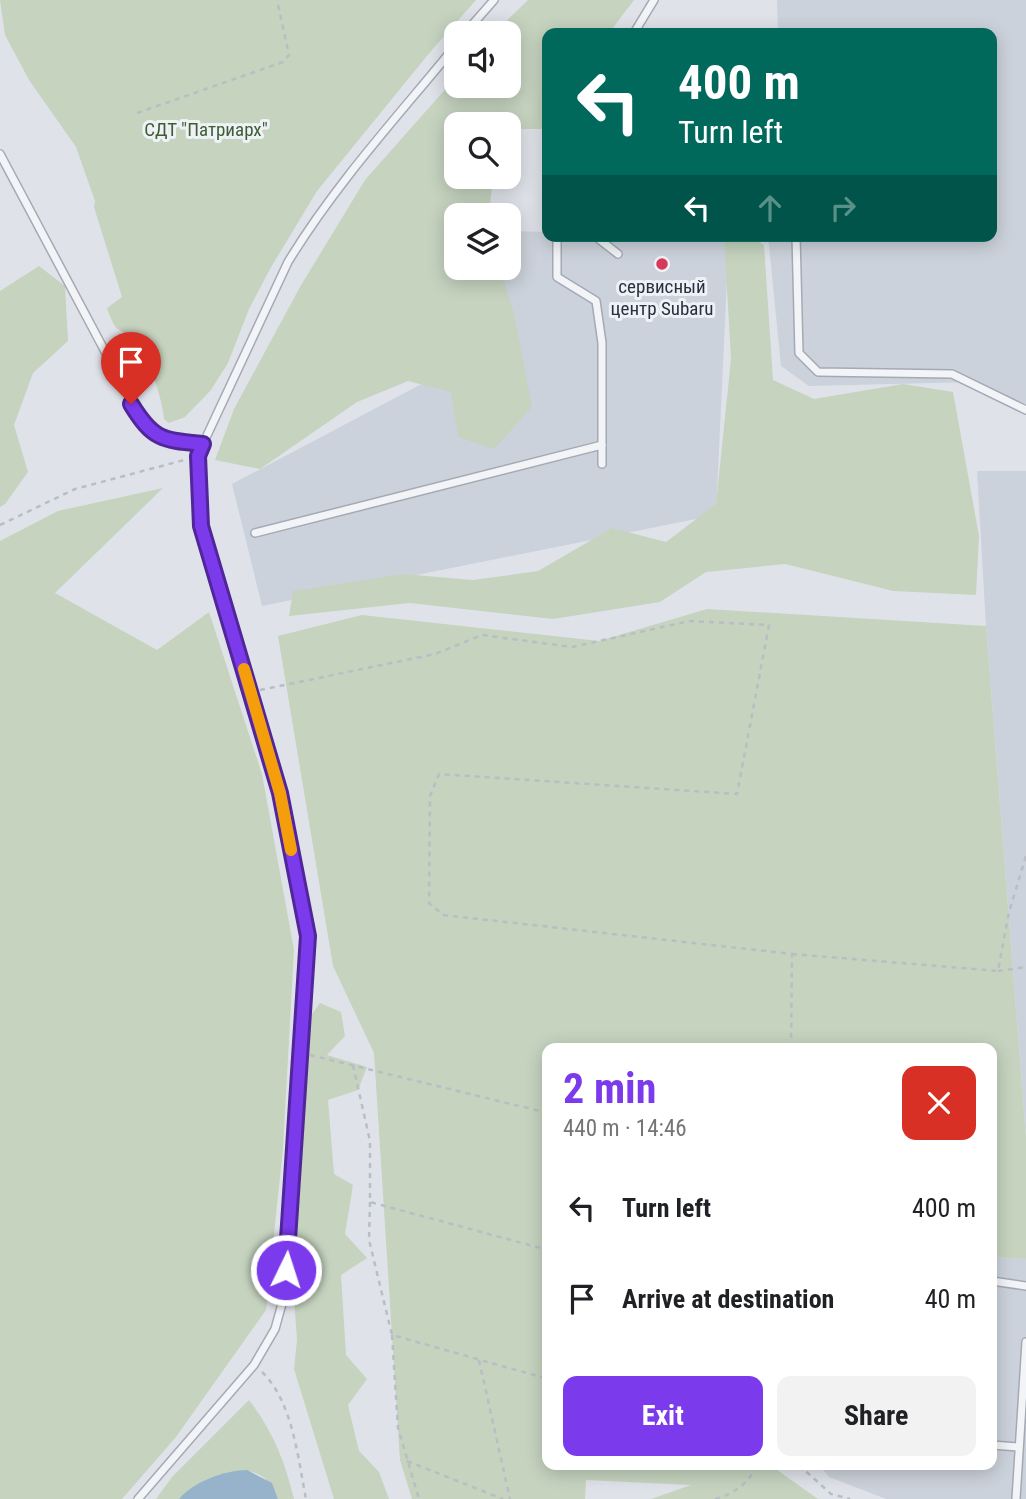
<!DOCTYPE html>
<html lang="en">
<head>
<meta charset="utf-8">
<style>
	:root { --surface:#fff; --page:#f2f2f2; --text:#202124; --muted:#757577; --accent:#7c3aed }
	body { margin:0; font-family:"Roboto Condensed",sans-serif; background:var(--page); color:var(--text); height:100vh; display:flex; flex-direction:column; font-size:26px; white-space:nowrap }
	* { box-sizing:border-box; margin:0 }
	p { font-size:23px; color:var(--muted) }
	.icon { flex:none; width:38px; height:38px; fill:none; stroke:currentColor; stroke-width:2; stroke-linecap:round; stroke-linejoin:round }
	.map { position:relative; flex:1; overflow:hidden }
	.panel { position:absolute; left:542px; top:1043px; width:455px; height:427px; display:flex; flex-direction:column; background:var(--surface); border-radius:14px; box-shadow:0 4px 18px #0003 }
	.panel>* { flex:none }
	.hud { position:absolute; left:542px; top:28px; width:455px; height:214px; border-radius:14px; box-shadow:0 4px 18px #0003; background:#00695c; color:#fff; overflow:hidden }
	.buttons { position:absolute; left:444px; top:21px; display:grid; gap:14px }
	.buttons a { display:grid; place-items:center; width:77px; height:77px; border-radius:14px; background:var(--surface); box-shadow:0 4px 18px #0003; font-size:35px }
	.pin { position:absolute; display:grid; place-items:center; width:60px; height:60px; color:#fff; margin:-72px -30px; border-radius:50% 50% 50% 0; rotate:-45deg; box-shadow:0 0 7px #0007 }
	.pin .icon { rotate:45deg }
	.me { position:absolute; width:77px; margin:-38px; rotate:4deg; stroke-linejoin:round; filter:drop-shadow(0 0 5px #0008) }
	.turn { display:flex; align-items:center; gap:24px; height:147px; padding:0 21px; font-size:32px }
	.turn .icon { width:91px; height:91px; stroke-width:2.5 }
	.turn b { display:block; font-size:49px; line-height:60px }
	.lanes { display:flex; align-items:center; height:66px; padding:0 21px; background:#0003; justify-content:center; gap:35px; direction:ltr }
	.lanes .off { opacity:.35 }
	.round { display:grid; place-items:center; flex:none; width:74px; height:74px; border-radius:14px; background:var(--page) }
	.head { display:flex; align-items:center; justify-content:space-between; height:119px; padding:0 21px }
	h1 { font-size:42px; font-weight:700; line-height:52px; color:var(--accent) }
	.button { display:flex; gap:14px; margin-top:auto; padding:14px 21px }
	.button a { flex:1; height:80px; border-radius:14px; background:var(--accent); color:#fff; font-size:28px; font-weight:700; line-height:80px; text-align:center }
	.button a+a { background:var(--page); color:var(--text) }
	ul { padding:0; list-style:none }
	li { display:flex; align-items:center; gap:21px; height:91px; padding:0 21px }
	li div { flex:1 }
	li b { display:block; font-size:26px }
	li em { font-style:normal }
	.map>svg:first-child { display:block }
</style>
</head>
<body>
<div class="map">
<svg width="1026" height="1499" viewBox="0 0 1026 1499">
	<rect width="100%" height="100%" fill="#dfe3e9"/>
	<g fill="#ccd2db">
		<polygon points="777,0 1026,0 1026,404 976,382 809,386 781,366 768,236 992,236 992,33 778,33"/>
		<polygon points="509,231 548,232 548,236 729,236 716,515 262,606 232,484 482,352 496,268 509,268"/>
		<polygon points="977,471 1026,471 1026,1138 986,626"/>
		<polygon points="992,1257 1026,1259 1026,1499 886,1499 829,1477 819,1465 992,1465"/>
	</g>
	<g fill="#c5d3bf">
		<path d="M0,0h476l-45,51 -114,140 -47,78 -21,40 -21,54 -17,27 -26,27 -16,6 -5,-4c-1,-19 -16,-64 -30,-78 -18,-17 -17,-5 -27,-33l15,-11 -28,-90 1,-6 -19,-54 -47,-67 -24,-45z"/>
		<polygon points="528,0 634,0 609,33 548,33 548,129 516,129 509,137 509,124 457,124 457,177 493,177 489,215 457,215 457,268 500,268 514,314 532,407 494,449 458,437 451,392 408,381 357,402 260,469 215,460 234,409 300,287 365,180 457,76 457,86 509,86 509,33 494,33"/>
		<polygon points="724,236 751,236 764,245 773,380 814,399 903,384 953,392 979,536 976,595 893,591 785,564 706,572 660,602 553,619 410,603 289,616 293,591 403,574 473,580 538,571 612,528 666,542 716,504 731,359"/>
		<polygon points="39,266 65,286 68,341 33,373 14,425 28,472 5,504 0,507 0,291"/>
		<polygon points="163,488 55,593 157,650 209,612 262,774 294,950 283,1148 266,1310 176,1437 122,1499 0,1499 0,541 58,511"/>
		<polygon points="707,609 986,626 1026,1138 1026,1259 992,1257 992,1048 548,1048 548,1465 770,1465 818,1499 651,1499 691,1485 586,1480 585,1499 412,1499 400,1460 374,1053 333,966 278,636 362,615 599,641"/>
		<polygon points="320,1003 341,1012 345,1036 327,1055 367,1067 358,1090 328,1100 334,1174 353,1185 345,1234 367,1258 341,1275 346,1355 367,1379 348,1405 359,1451 379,1472 389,1499 334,1499 294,1369 297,1340 293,1283 309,1018"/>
		<path d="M249,1400c24,31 36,62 45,99h-16c-13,-36 -42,-32 -72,-17 -10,5 -20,8 -27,17h-23l16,-22z"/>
	</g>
	<path fill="#97b3cc" d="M247,1470l25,13 6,16h-99c14,-17 46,-29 68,-29z"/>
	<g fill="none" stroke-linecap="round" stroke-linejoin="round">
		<g stroke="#a4aab3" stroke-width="10">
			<g id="service">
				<polyline points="465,33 494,0"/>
				<polyline points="634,33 654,0"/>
				<path d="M0,154l142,267c18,23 34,20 61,23"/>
				<polyline points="557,236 557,277 596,301 602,343 602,464"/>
				<polyline points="595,236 618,254"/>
				<polyline points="796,236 799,353 818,372 952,374 1026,410"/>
				<polyline points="255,533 602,445"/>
				<polyline points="992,1281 1026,1286"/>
				<polyline points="992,1445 1018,1447"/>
				<path d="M138,1499l116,-134 21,-36 10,-36 23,-357 -28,-143 -79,-267 -3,-41v-29l5,-12 85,-182c48,-79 111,-147 169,-218"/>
				<polyline points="1016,1499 1026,1342"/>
			</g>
		</g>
		<g stroke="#b9bec4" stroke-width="2.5" stroke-dasharray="5 5" stroke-linecap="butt">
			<polyline points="137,113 283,62 289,55 277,0"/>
			<polyline points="0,525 75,489 188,459"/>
			<polyline points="260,690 435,654 482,635 572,647 690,621 769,625 737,794 439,774 430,796 429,903 443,915 792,954 791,1048"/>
			<polyline points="792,954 998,971 1009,912 1026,856"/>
			<polyline points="998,971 1026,967"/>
			<polyline points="310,1055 548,1113"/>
			<polyline points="353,1065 370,1141 370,1202 548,1250"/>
			<polyline points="370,1202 369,1240 392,1335 548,1379"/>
			<polyline points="392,1335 398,1428 419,1499"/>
			<polyline points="479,1360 510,1499"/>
			<path d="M262,1372c31,30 36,87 44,127"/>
			<polyline points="407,1461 503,1499"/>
			<polyline points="799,1465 831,1494 850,1499"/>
			<path d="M715,1499c18,-5 34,-15 42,-34"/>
		</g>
		<use href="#service" stroke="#f2f4f7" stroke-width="7"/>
	</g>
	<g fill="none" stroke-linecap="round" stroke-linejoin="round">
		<g stroke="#51269a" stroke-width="18">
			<path id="route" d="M131,404c22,36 31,36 72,40l-5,12 3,70 79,267 28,143 -22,334"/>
		</g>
		<use href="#route" stroke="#7c3aed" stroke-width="12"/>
		<polyline stroke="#f59e0b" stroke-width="12" points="244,669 280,793 291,850"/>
	</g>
	<circle fill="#d73b5a" stroke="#eef2f6" stroke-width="2.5" cx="662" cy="264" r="7"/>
	<g text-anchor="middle" stroke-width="6" stroke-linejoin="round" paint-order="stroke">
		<g font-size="19" fill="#3d5e33" stroke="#eef2f6">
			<text x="206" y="136">СДТ "Патриарх"</text>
		</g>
		<g font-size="19" fill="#263241" stroke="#eef2f6">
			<text x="662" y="293">сервисный<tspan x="662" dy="22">центр Subaru</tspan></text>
		</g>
	</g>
</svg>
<div class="buttons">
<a><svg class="icon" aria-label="sound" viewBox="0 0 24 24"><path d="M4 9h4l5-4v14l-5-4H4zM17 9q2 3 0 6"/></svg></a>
<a><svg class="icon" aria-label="search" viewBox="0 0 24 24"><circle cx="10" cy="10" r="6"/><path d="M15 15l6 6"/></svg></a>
<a><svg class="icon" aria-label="layers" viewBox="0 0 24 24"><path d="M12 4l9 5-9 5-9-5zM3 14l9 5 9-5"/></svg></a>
</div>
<div class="pin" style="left:131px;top:404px;background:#d93025"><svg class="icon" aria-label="arrive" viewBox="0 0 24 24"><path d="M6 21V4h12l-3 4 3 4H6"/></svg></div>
<svg class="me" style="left:286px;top:1270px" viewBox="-20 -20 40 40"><circle r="17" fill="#7c3aed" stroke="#fff" stroke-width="3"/><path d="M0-11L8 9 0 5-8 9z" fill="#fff"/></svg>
<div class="hud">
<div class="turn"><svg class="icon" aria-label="left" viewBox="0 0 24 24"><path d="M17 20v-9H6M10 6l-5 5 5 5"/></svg><div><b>400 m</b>Turn left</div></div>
<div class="lanes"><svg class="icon" aria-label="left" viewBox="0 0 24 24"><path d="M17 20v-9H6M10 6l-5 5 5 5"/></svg><svg class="icon off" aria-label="ahead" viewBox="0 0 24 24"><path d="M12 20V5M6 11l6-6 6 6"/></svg><svg class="icon off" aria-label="right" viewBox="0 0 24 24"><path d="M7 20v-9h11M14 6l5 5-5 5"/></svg></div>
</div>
<section class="panel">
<div class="head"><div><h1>2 min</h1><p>440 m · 14:46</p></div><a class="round" style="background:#d93025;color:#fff"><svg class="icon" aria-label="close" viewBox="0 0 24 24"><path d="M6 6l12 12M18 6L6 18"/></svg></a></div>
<ul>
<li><svg class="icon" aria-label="left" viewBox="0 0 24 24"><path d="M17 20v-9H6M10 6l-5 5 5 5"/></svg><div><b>Turn left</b></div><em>400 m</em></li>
<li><svg class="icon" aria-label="arrive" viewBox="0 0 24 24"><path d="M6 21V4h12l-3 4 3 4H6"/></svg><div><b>Arrive at destination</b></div><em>40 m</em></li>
</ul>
<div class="button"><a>Exit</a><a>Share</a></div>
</section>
</div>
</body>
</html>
